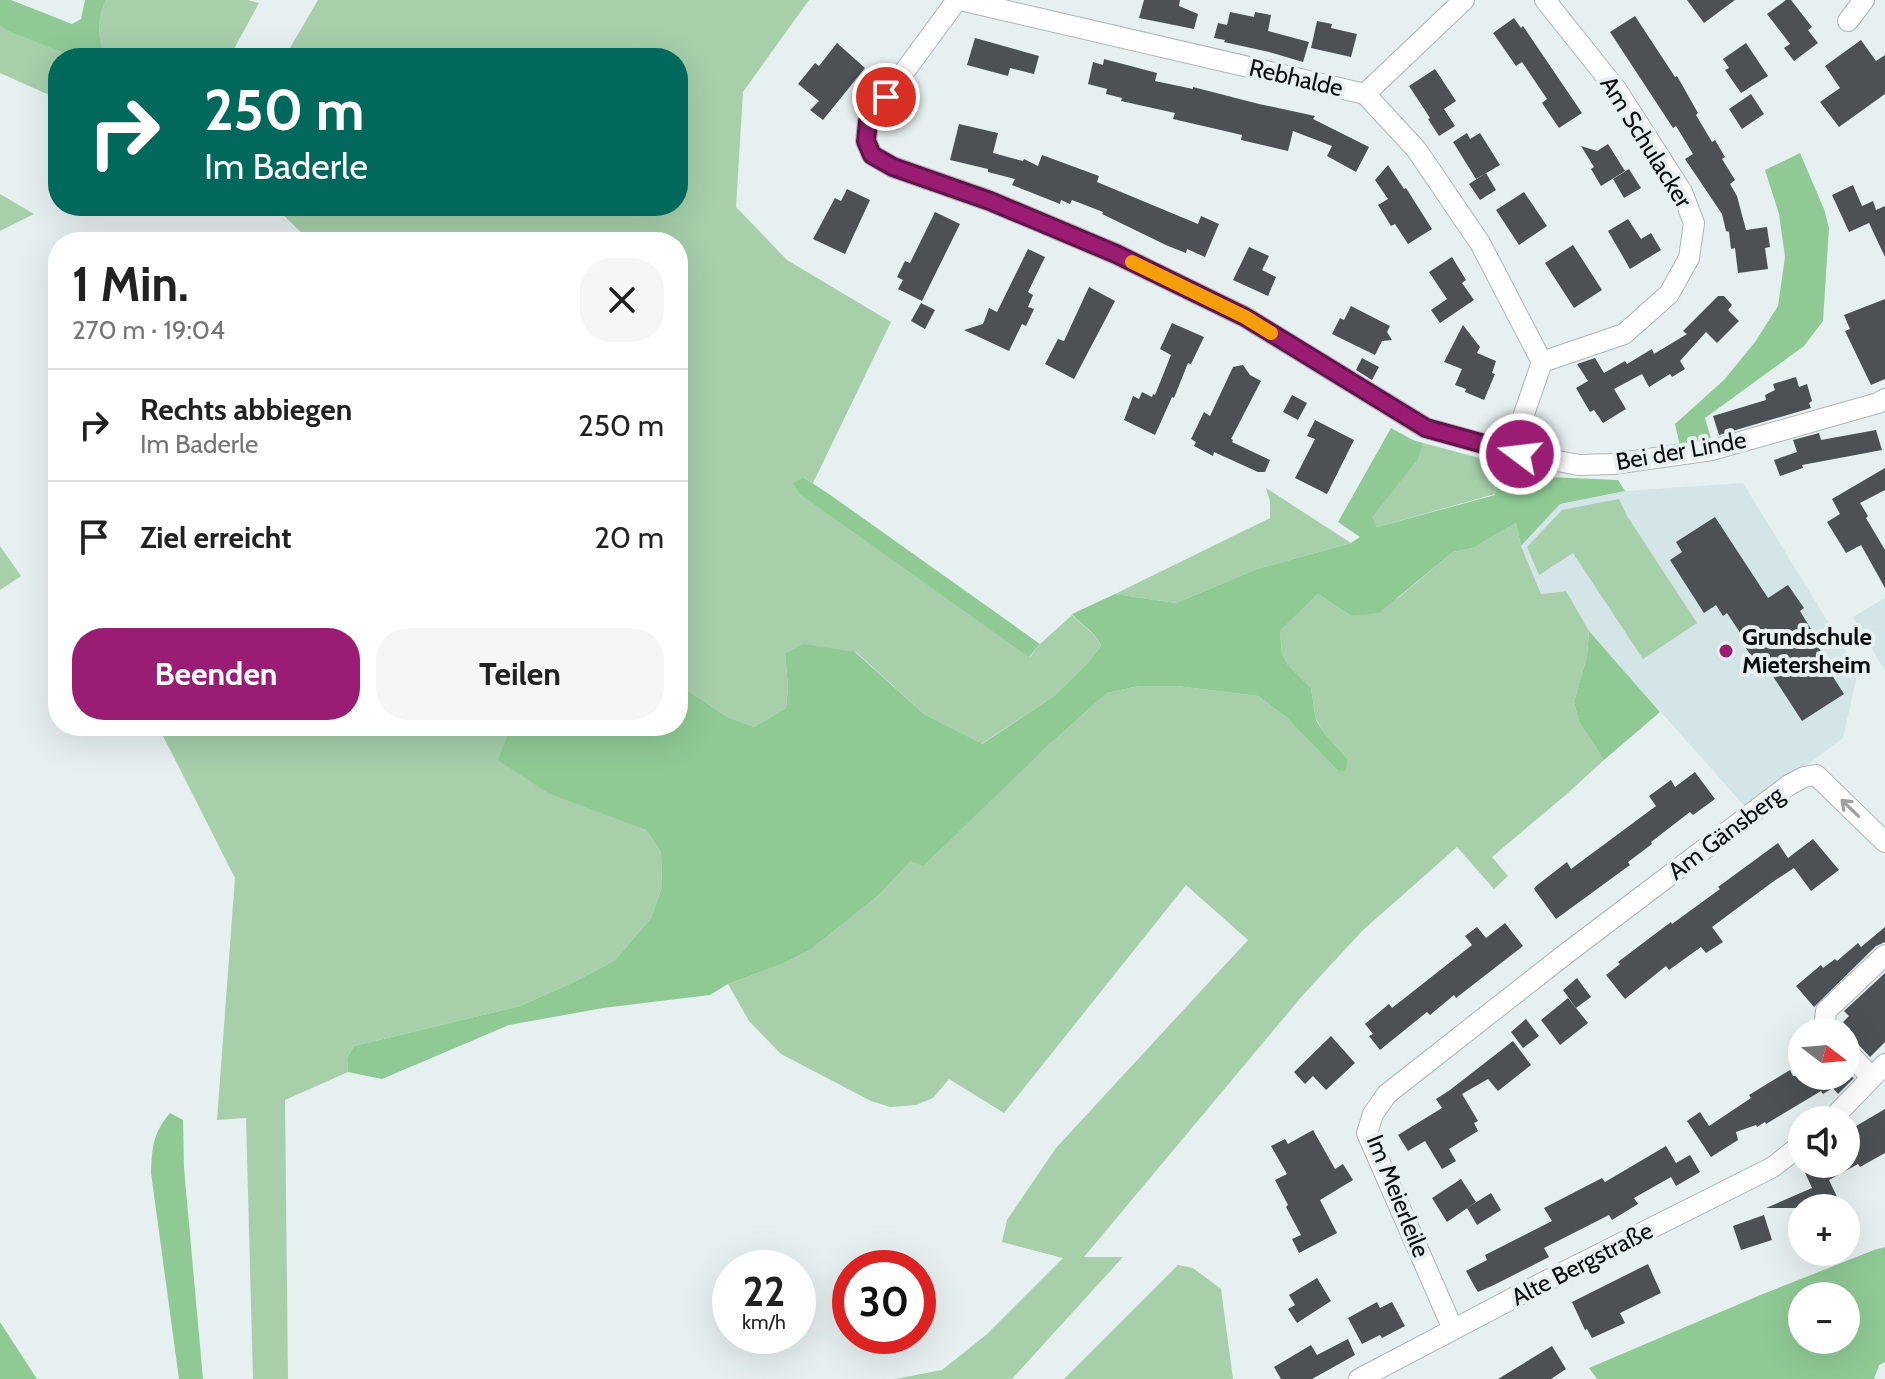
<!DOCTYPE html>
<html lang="de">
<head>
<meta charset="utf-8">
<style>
	:root { --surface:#fff; --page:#f6f6f6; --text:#222; --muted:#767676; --line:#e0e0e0; --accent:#9a1c73 }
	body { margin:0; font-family:Cabin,sans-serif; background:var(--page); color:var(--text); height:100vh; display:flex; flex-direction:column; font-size:30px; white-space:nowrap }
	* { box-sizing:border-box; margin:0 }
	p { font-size:26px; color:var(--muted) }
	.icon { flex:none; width:44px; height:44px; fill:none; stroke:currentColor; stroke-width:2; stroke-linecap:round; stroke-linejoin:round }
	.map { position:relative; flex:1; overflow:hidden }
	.drawer { position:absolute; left:48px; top:232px; width:640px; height:504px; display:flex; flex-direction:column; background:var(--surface); border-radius:32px; box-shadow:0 8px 32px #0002 }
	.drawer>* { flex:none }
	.banner { position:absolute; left:48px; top:48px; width:640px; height:168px; border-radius:32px; box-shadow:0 8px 32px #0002; background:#00695c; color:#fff; overflow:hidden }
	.needle { width:52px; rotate:106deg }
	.controls { position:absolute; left:1788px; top:1018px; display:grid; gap:16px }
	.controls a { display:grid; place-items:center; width:72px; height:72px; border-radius:50%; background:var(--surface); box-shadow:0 8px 32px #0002; font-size:40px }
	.speed { position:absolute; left:712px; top:1250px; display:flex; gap:16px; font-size:40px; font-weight:700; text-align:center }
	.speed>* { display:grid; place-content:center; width:104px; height:104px; border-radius:50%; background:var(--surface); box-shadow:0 8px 32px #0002; line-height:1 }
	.speed small { font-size:20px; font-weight:400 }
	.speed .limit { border:12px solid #d22; background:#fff; color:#111 }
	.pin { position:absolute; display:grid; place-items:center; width:68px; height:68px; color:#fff; margin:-34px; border:4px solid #fff; border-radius:50%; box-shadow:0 2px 8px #0007 }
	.me { position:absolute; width:88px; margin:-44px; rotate:285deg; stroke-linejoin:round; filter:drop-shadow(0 0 6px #0008) }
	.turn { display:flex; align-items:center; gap:28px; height:168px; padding:0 24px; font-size:36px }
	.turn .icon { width:104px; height:104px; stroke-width:2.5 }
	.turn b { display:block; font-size:56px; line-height:68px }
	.round { display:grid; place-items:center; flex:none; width:84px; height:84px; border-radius:32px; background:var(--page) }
	.summary { display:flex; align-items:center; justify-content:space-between; height:136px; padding:0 24px }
	h1 { font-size:48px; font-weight:700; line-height:60px }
	.action { display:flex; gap:16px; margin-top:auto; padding:16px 24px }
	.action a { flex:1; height:92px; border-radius:32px; background:var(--accent); color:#fff; font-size:32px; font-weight:700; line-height:92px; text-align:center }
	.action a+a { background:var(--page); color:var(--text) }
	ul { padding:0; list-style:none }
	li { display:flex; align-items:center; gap:24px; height:112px; padding:0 24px; border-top:2px solid var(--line) }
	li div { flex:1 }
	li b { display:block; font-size:30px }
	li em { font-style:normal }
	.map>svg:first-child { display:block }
</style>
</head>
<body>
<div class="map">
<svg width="1885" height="1379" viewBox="0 0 1885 1379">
	<rect width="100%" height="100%" fill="#e7f0f1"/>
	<g fill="#d3e5e7">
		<polygon points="1743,483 1858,671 1843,738 1748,810 1589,631 1566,591 1541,594 1521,546 1560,504 1625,491"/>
		<polygon points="1885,598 1885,671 1853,617"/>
	</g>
	<g fill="#a6cfaa">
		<path d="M106,0h142l11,3 -30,55h-132l6,-8c-6,-16 -5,-35 3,-50z"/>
		<path d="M318,0h491l-66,92 -7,115 51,53 104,62 -78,161 -10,-6 -10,6 237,174 10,-13 32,-29c11,12 22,16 29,31l-15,19 -32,31 -73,48 -57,-30 -68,-62 -71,2 3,33 -2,21 -32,19 -27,-10 -49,-33v-442h-367l-37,-36h404v-148h-394z"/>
		<polygon points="0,26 77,58 58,58 58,99 0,73"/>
		<polygon points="0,194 34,214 0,231"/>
		<polygon points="1423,443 1498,463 1495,494 1377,527 1371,517 1419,458"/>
		<polygon points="1266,488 1351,543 1257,569 1176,603 1115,594 1270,518 1270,502"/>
		<polygon points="1619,499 1627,516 1697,623 1643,659 1573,553 1539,575 1527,547 1562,510"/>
		<polygon points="1516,523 1521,546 1541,594 1566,591 1589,631 1587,656 1574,702 1579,722 1604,760 1568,793 1492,857 1508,876 1494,889 1457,847 1362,931 1303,995 1084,1257 1123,1257 1012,1379 895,1379 942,1370 986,1335 1063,1258 1002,1242 1007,1220 1056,1148 1248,940 1186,885 1004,1113 949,1079 933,1098 916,1105 890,1107 871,1101 781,1054 749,1021 728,984 782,964 810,950 878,896 911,861 1042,751 1107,693 1139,686 1177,686 1258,696 1286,717 1337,770 1347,758 1325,734 1316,719 1311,688 1288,665 1282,654 1280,631 1318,594 1351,616 1398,598 1453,552 1473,548"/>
		<polygon points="0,546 21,576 0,590"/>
		<polygon points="158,726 511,726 499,760 604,813 646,830 661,852 662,887 651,918 615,960 576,981 520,1006 354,1046 347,1058 348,1072 285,1100 288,1379 253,1379 246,1118 217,1120 235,878"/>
		<polygon points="1178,1265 1193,1268 1221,1289 1233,1379 1064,1379"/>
	</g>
	<g fill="#8fca95" fill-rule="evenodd">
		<path d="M0,0h11l61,24 9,-5 4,-19h21c-8,15 -9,34 -3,50l-6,8 -23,-1 -65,-26 -9,-5z"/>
		<polygon points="1800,153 1824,209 1829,228 1823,321 1804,346 1705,418 1712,442 1680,446 1675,424 1724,380 1755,342 1778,306 1785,257 1779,214 1765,170"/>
		<path d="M1391,428l22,12 10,3 -4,15 -47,59 5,10 118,-32 3,-32 51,14 69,3 7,11 -65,13 -39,42 -5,-23 -43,25 -20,4 -74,61 -28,3 -33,-22 -38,37 2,23 6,11 23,23 5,32 9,14 22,24 -1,13 -9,-1 -51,-53 -28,-21 -81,-10h-38l-32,7 -65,58 -119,115 -12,-5 -33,35 -68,54 -28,14 -54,20 -18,11 -107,13 -94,17 -127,54 -34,-7 -1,-14 7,-12 166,-40 56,-25 39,-21 36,-42 11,-31 -1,-35 -15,-22 -98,-37 -50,-33 13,-34h167v-42l49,33 27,10 32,-19 2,-21 -3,-33 18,-10 52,8 69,62 58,30 72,-48 32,-31 15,-19c-6,-15 -18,-19 -29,-32l43,-20 61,9 81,-34 94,-26 9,-6 -22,-15z"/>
		<polygon points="803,477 829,494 1040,644 1029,657 800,494 793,483"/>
		<polygon points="1589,631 1660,712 1604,760 1579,722 1574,702 1587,656"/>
		<path d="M170,1113l13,7 1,48 19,211h-24l-28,-206c1,-26 2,-40 19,-60z"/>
		<path d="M1885,1247v115l-6,3 -5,14h-277l-8,-11 169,-72 116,-46zM1846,1296v44h-44v-44z"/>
		<polygon points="0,1322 37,1379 0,1379"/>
	</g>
	<g fill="#4b5154">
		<polygon points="1144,0 1180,0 1179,6 1198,14 1194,29 1139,18"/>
		<polygon points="1687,0 1735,0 1704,23"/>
		<polygon points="1786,0 1791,0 1812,27 1808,30 1818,43 1794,61 1784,48 1790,44 1767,14"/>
		<polygon points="1230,12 1254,17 1255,12 1271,15 1268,31 1309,42 1303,62 1269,52 1224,42 1225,40 1214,38 1218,23 1227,25"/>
		<polygon points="1635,16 1675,77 1677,76 1698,113 1696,115 1712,142 1715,140 1725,157 1722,159 1735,180 1730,184 1737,196 1746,230 1767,227 1770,247 1765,248 1768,269 1738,273 1735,248 1731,249 1729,232 1726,231 1722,214 1685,159 1693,154 1676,126 1673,128 1610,32"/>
		<polygon points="1514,18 1521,28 1523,26 1582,113 1559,128 1542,103 1547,99 1522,62 1516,66 1493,33"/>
		<polygon points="1317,21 1332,24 1331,28 1357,34 1351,57 1311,48"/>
		<polygon points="975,38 1039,56 1034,74 1010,68 1008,76 967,65"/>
		<polygon points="1861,40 1876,61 1885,55 1885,94 1839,127 1820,102 1840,88 1825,66"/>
		<polygon points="837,43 865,68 823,120 810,110 819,101 798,84 815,63 819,66"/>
		<polygon points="1746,43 1768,76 1741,93 1725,70 1729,68 1723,59"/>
		<polygon points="1104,59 1157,73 1155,81 1193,89 1193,87 1259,104 1315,116 1313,119 1369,147 1356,172 1327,156 1332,146 1293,131 1288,151 1241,140 1242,135 1173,119 1175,113 1121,101 1122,98 1106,94 1107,89 1088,84 1093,62 1103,65"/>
		<polygon points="1435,69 1456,101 1444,109 1455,126 1439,136 1428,119 1430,118 1409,86"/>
		<polygon points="1751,94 1764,114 1742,129 1729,109"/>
		<polygon points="959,124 998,133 993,153 1023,161 1024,159 1038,166 1042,155 1099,176 1097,182 1198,224 1201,216 1219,224 1205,257 1187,249 1186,253 1168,246 1102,214 1103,212 1072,200 1070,204 1061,200 1060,204 1012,185 1015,179 988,172 988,169 950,160"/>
		<polygon points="1467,133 1470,139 1480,133 1500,165 1476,179 1453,142"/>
		<polygon points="1608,144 1625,171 1601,186 1591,169 1594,167 1581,146 1597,151"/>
		<polygon points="1388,165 1404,189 1406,188 1432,229 1408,244 1395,224 1391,226 1378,205 1388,199 1375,180"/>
		<polygon points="1629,169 1641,188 1624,198 1613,179"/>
		<polygon points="1486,173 1496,190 1480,200 1469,184"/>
		<polygon points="1853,185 1862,206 1873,201 1876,210 1885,206 1885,257 1869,223 1849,232 1832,195"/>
		<polygon points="847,189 870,200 845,254 813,239 835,198 841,201"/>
		<polygon points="1524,192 1547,226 1519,245 1496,210"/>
		<polygon points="935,212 960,224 922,301 898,289 903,280 897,277 905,261 910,263"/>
		<polygon points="1628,219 1641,239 1651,233 1661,250 1630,269 1608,231"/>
		<polygon points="1573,245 1602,290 1574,308 1545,263"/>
		<polygon points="1249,247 1269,256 1262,270 1276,277 1268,296 1233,280"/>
		<polygon points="1028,249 1045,257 1028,292 1033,295 1028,307 1034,309 1026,326 1022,324 1009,351 964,330 983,324 989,308 997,312"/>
		<polygon points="1452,257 1466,280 1462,283 1474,300 1440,323 1431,310 1447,299 1429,272"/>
		<polygon points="1089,287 1115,301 1074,379 1045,364 1058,339 1064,341"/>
		<polygon points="1718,296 1724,296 1732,305 1728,310 1739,321 1717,343 1706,332 1680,361 1685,369 1672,377 1670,374 1649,387 1642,374 1614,389 1626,409 1603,423 1594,410 1590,412 1576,388 1588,381 1577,364 1595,358 1604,373 1625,361 1627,364 1652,349 1654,354 1687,334 1683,331"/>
		<polygon points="1885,299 1885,379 1871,385 1845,331 1850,329 1844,315"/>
		<polygon points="921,303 935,310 925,329 911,321"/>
		<polygon points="1351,306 1390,326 1387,332 1392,340 1382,341 1375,355 1332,334 1340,318 1344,320"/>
		<polygon points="1172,323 1204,337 1191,364 1188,363 1174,398 1172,397 1155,435 1124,420 1133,396 1139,399 1142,392 1152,397 1153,394 1155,395 1171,355 1160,349"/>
		<polygon points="1463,325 1480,347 1477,353 1496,361 1492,373 1495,374 1484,400 1465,392 1466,389 1455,385 1462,369 1444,362"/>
		<polygon points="1362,358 1379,367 1372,380 1356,370"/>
		<polygon points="1243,365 1250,375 1261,381 1231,439 1233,440 1232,442 1270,460 1265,472 1258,472 1214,452 1213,456 1194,446 1196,442 1191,439 1204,412 1210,416 1233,367"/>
		<polygon points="1796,377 1799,387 1807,384 1812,401 1809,403 1811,408 1719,435 1713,416 1766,400 1765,395 1775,390 1773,384"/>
		<polygon points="1292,395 1307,403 1298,420 1283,412"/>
		<polygon points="1315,420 1354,440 1327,494 1295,478 1315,439 1307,436"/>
		<polygon points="1876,430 1882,450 1802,465 1803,468 1780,476 1774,460 1797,452 1793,440 1819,433 1821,440"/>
		<polygon points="1885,468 1885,490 1860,503 1868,516 1866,518 1885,550 1885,588 1861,545 1846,553 1827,522 1840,514 1832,499"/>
		<polygon points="1715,517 1768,598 1788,585 1804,608 1800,611 1814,634 1811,636 1833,670 1830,672 1844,694 1802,721 1765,664 1759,668 1744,645 1747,643 1727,613 1723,616 1716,605 1704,613 1670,560 1682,552 1676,542"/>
		<polygon points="1695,772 1715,799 1693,815 1690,812 1651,842 1652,844 1628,862 1630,865 1556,919 1534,889 1536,886 1567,862 1571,869 1656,806 1649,796 1671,780 1675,787"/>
		<polygon points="1813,839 1839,870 1811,891 1794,868 1774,881 1712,927 1723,942 1706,953 1701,947 1669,970 1666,966 1625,999 1606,975 1620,964 1618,962 1647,940 1671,922 1672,924 1720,889 1718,887 1778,843 1788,858"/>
		<polygon points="1505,923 1523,946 1456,998 1454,995 1430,1015 1427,1012 1380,1050 1369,1036 1373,1034 1365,1024 1389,1004 1392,1008 1472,945 1465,936 1477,927 1486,938"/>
		<polygon points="1885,927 1885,942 1876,946 1814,1007 1796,986 1821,965 1823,968 1835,959 1837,961 1858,943 1861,947"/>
		<polygon points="1885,973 1885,1042 1870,1057 1855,1041 1846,1037 1846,1033 1850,1029 1843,1022 1849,1016 1844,1011"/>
		<polygon points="1577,978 1591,997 1576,1008 1563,990"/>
		<polygon points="1568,998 1588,1023 1560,1045 1541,1020"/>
		<polygon points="1526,1019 1539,1036 1523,1048 1511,1032"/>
		<polygon points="1331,1036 1355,1063 1326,1090 1313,1076 1305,1084 1294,1072"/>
		<polygon points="1513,1041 1531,1065 1498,1091 1488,1079 1462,1094 1478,1121 1474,1123 1478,1131 1449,1149 1456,1161 1442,1169 1425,1141 1408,1151 1398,1135 1442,1108 1436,1099 1450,1090"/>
		<polygon points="1846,1069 1851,1075 1850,1076 1854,1078 1838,1094 1833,1088 1823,1094 1821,1091 1766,1124 1765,1122 1757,1127 1756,1125 1736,1132 1738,1140 1711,1157 1687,1121 1700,1112 1709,1126 1751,1098 1749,1095 1790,1070 1793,1076 1846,1076"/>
		<polygon points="1885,1109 1885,1153 1860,1167 1858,1164 1829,1180 1839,1201 1835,1202 1838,1208 1766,1208 1812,1188 1801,1164 1846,1164 1846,1132"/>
		<polygon points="1313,1130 1335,1169 1343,1164 1353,1180 1320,1200 1337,1233 1299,1253 1292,1239 1301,1235 1286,1207 1288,1205 1275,1180 1287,1174 1271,1146 1285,1139 1288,1144"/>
		<polygon points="1666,1146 1676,1163 1690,1155 1700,1172 1676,1186 1671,1177 1634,1198 1638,1204 1612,1220 1609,1215 1544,1248 1549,1257 1494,1285 1478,1292 1476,1289 1466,1271 1487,1260 1485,1255 1552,1221 1544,1208 1602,1178 1605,1182"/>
		<polygon points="1461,1179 1476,1202 1447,1222 1432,1198"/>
		<polygon points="1491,1193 1501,1210 1477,1225 1467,1208"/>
		<polygon points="1764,1215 1772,1240 1741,1250 1733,1226"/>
		<polygon points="1648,1264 1661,1293 1620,1313 1625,1323 1592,1338 1587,1329 1585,1330 1572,1302"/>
		<polygon points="1317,1278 1331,1301 1297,1323 1288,1309 1295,1305 1289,1295"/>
		<polygon points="1377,1302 1380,1308 1392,1302 1405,1326 1382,1338 1380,1335 1362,1344 1348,1318"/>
		<polygon points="1348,1339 1355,1355 1312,1379 1281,1379 1274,1367 1311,1345 1317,1355"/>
		<polygon points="1552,1346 1566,1369 1551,1379 1498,1379"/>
	</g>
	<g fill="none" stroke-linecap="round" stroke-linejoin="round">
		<g stroke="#acb5b6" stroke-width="22">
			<g id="minor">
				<polyline points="957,0 868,121 866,141 872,155 893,167 990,201 1116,254 1245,317 1426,428 1520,454 1579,465 1613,464 1712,450 1878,403 1885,399"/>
				<polyline points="960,0 1365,94 1416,149 1480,243 1542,362 1524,414 1520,454"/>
				<polyline points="1848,21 1864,0"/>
				<polyline points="1365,94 1464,0"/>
				<polyline points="1542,362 1624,334 1669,294 1689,258 1694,223 1682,192 1616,89 1545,0"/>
				<polyline points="1830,1032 1825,1022 1826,1011 1885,955"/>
				<polyline points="1846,1050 1871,1077"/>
				<polyline points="1831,1120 1885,1064"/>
				<polyline points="1453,1329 1367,1133 1373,1114 1387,1094 1563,956 1789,785 1804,777 1816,775 1885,842"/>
				<polyline points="1359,1379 1542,1283 1773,1167 1802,1144"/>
			</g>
		</g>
		<use href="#minor" stroke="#fff" stroke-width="20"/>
	</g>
	<defs><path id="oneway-shaft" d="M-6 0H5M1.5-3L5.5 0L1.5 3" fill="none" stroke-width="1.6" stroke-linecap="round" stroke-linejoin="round" transform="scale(2)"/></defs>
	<use stroke="#9d9e9e" href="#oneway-shaft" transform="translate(1850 808) rotate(-136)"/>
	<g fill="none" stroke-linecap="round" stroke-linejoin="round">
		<g stroke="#64124b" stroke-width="20">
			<polyline id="route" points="886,97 868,121 866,141 872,155 893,167 990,201 1116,254 1245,317 1426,428 1520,454"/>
		</g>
		<use href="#route" stroke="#9a1c73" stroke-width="14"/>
		<polyline stroke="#f59e0b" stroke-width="14" points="1132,262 1245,317 1271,333"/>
	</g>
	<circle fill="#9a1c73" stroke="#e7f0f1" stroke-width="3" cx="1726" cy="651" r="8"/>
	<g text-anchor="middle" stroke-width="8" stroke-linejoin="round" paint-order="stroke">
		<g font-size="24" fill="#0a0d0d" stroke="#e7f0f1">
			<text transform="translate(1296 78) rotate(13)" y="8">Rebhalde</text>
			<text transform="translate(1646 142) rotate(58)" y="8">Am Schulacker</text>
			<text transform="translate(1681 451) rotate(-10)" y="8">Bei der Linde</text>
			<text transform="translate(1726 833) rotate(-37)" y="8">Am Gänsberg</text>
			<text transform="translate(1398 1196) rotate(68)" y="8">Im Meierleile</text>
			<text transform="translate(1582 1264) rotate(-27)" y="8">Alte Bergstraße</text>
		</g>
		<g font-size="24" font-weight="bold" fill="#0a0d0d" stroke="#e7f0f1" text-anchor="start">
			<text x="1742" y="645">Grundschule<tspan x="1742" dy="28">Mietersheim</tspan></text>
		</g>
	</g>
</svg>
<div class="controls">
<a><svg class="needle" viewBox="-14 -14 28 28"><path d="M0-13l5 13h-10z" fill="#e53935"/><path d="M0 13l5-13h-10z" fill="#767676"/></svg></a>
<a><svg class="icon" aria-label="sound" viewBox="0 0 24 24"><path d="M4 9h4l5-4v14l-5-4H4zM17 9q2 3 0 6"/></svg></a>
<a>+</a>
<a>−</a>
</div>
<div class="speed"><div>22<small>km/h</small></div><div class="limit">30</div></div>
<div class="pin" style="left:886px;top:97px;background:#d93025"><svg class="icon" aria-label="arrive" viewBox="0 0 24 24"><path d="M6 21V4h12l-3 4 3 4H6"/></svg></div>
<svg class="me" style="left:1520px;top:454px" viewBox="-20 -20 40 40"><circle r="17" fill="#9a1c73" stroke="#fff" stroke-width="3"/><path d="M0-11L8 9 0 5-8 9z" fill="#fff"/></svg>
<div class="banner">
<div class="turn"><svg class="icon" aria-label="right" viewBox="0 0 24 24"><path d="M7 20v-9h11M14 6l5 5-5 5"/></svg><div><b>250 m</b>Im Baderle</div></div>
</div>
<section class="drawer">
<div class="summary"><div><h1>1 Min.</h1><p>270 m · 19:04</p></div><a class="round"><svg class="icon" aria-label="close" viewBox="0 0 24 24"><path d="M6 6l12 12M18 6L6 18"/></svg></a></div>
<ul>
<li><svg class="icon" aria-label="right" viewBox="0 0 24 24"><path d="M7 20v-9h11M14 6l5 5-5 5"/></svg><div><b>Rechts abbiegen</b><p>Im Baderle</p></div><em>250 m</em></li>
<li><svg class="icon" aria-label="arrive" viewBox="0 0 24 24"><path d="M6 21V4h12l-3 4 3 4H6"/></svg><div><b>Ziel erreicht</b></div><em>20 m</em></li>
</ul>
<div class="action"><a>Beenden</a><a>Teilen</a></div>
</section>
</div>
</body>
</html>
